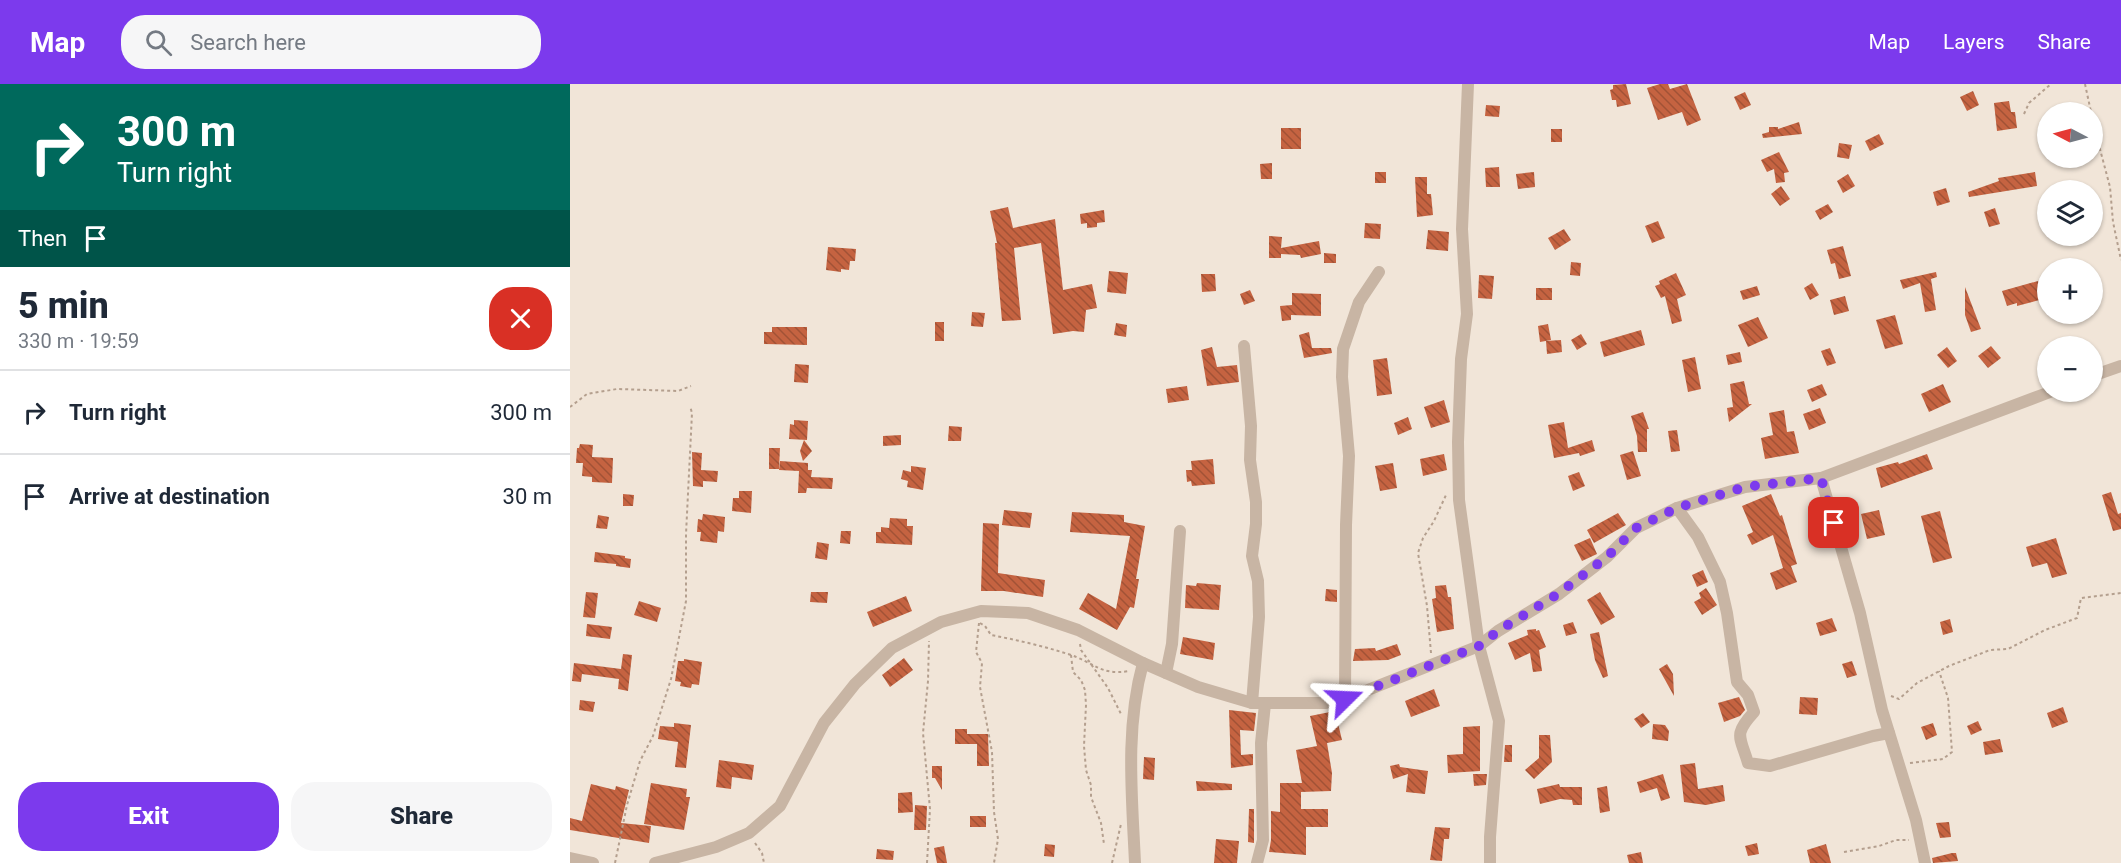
<!DOCTYPE html>
<html lang="en">
<head>
<meta charset="utf-8">
<style>
	:root { --surface:#fff; --page:#f6f6f7; --text:#1f2937; --muted:#747a83; --line:#e0e1e3; --accent:#7c3aed }
	body { margin:0; font-family:Roboto,sans-serif; background:var(--page); color:var(--text); height:100vh; display:flex; flex-direction:column; font-size:22px; white-space:nowrap }
	* { box-sizing:border-box; margin:0 }
	p { font-size:20px; color:var(--muted) }
	.icon { flex:none; width:33px; height:33px; fill:none; stroke:currentColor; stroke-width:2; stroke-linecap:round; stroke-linejoin:round }
	.map { position:relative; flex:1; overflow:hidden }
	.sheet { display:flex; flex-direction:column; background:var(--surface); width:570px }
	.sheet>* { flex:none }
	.guide { background:#00695c; color:#fff; overflow:hidden }
	.needle { width:39px; rotate:276deg }
	.fabs { position:absolute; left:1467px; top:18px; display:grid; gap:12px }
	.fabs a { display:grid; place-items:center; width:66px; height:66px; border-radius:50%; background:var(--surface); box-shadow:0 2px 4px #0004; font-size:30px }
	.pin { position:absolute; display:grid; place-items:center; width:51px; height:51px; color:#fff; margin:-26px; border-radius:12px; box-shadow:0 3px 9px #0006 }
	.me { position:absolute; width:66px; margin:-33px; rotate:69deg; stroke-linejoin:round; filter:drop-shadow(0 0 4px #0008) }
	.turn { display:flex; align-items:center; gap:21px; height:126px; padding:0 18px; font-size:27px }
	.turn .icon { width:78px; height:78px; stroke-width:2.5 }
	.turn b { display:block; font-size:42px; line-height:51px }
	.then { display:flex; align-items:center; height:57px; padding:0 18px; background:#0003; gap:12px; font-size:22px }
	.round { display:grid; place-items:center; flex:none; width:63px; height:63px; border-radius:24px; background:var(--page) }
	.head { display:flex; align-items:center; justify-content:space-between; height:102px; padding:0 18px }
	h1 { font-size:36px; font-weight:800; line-height:45px }
	.cta { display:flex; gap:12px; margin-top:auto; padding:12px 18px }
	.cta a { flex:1; height:69px; border-radius:24px; background:var(--accent); color:#fff; font-size:24px; font-weight:800; line-height:69px; text-align:center }
	.cta a+a { background:var(--page); color:var(--text) }
	ul { padding:0; list-style:none }
	li { display:flex; align-items:center; gap:18px; height:84px; padding:0 18px; border-top:2px solid var(--line) }
	li div { flex:1 }
	li b { display:block; font-size:22px }
	li em { font-style:normal }
	header { display:flex; align-items:center; gap:36px; box-sizing:border-box; height:84px; padding:0 30px; background:var(--accent); color:#fff }
	header strong { font-size:28px }
	nav { display:flex; gap:33px; margin-inline-start:auto; font-size:21px }
	.search { width:420px; height:54px; background:var(--page); display:flex; align-items:center; gap:15px; box-sizing:border-box; padding:0 21px; border-radius:24px; color:var(--muted); font-size:22px }
	main { display:flex; flex:1; min-height:0 }
	.map>svg:first-child { display:block }
</style>
</head>
<body>
<header>
<strong>Map</strong>
<div class="search"><svg class="icon" aria-label="search" viewBox="0 0 24 24"><circle cx="10" cy="10" r="6"/><path d="M15 15l6 6"/></svg>Search here</div>
<nav><a>Map</a><a>Layers</a><a>Share</a></nav>
</header>
<main>
<section class="sheet">
<div class="guide">
<div class="turn"><svg class="icon" aria-label="right" viewBox="0 0 24 24"><path d="M7 20v-9h11M14 6l5 5-5 5"/></svg><div><b>300 m</b>Turn right</div></div>
<div class="then">Then<svg class="icon" aria-label="arrive" viewBox="0 0 24 24"><path d="M6 21V4h12l-3 4 3 4H6"/></svg></div>
</div>
<div class="head"><div><h1>5 min</h1><p>330 m · 19:59</p></div><a class="round" style="background:#d93025;color:#fff"><svg class="icon" aria-label="close" viewBox="0 0 24 24"><path d="M6 6l12 12M18 6L6 18"/></svg></a></div>
<ul>
<li><svg class="icon" aria-label="right" viewBox="0 0 24 24"><path d="M7 20v-9h11M14 6l5 5-5 5"/></svg><div><b>Turn right</b></div><em>300 m</em></li>
<li><svg class="icon" aria-label="arrive" viewBox="0 0 24 24"><path d="M6 21V4h12l-3 4 3 4H6"/></svg><div><b>Arrive at destination</b></div><em>30 m</em></li>
</ul>
<div class="cta"><a>Exit</a><a>Share</a></div>
</section>
<div class="map">
<svg width="1551" height="779" viewBox="0 0 1551 779">
	<defs>
		<pattern id="building-back-hatch" width="6" height="6" patternUnits="userSpaceOnUse" patternTransform="scale(1.5)"><rect width="6" height="6" fill="#c56341"/><path d="M-1 5l2 2M0 0l6 6M5-1l2 2" fill="none" stroke="#a15236"/></pattern>
	</defs>
	<rect width="100%" height="100%" fill="#f1e5d8"/>
	<g fill="url(#building-back-hatch)">
		<polygon points="1056,0 1061,20 1047,23 1046,16 1042,16 1040,6 1043,5 1043,1"/>
		<polygon points="1090,0 1098,0 1100,5 1117,0 1131,36 1117,42 1112,28 1088,36 1077,4"/>
		<polygon points="1403,7 1409,21 1397,27 1390,13"/>
		<polygon points="1175,8 1181,21 1170,26 1164,13"/>
		<polygon points="1439,17 1441,28 1445,28 1447,44 1427,47 1424,19"/>
		<polygon points="916,21 930,22 929,33 915,32"/>
		<polygon points="1229,38 1232,50 1193,54 1192,50 1199,48 1199,43 1208,43 1208,45"/>
		<rect x="711" y="44" width="20" height="21"/>
		<rect x="981" y="45" width="11" height="13"/>
		<polygon points="1309,50 1314,60 1300,67 1295,57"/>
		<polygon points="1269,59 1282,61 1279,75 1267,73"/>
		<polygon points="1209,68 1219,88 1214,89 1215,98 1206,99 1204,85 1197,88 1191,76"/>
		<polygon points="702,79 702,95 691,95 690,80"/>
		<polygon points="929,83 930,103 916,103 915,84"/>
		<rect x="805" y="88" width="11" height="11"/>
		<polygon points="964,88 965,103 948,105 946,90"/>
		<polygon points="1465,88 1467,102 1399,113 1398,108 1429,97 1428,94"/>
		<polygon points="1278,90 1285,102 1273,109 1267,97"/>
		<polygon points="845,93 857,93 857,110 861,110 863,131 847,133"/>
		<polygon points="1211,102 1220,115 1210,122 1201,110"/>
		<polygon points="1376,104 1380,118 1367,122 1363,108"/>
		<polygon points="1258,120 1263,128 1250,136 1245,127"/>
		<polygon points="438,123 443,144 485,135 493,206 522,200 527,224 516,226 514,248 503,247 483,250 471,159 444,164 451,236 432,237 425,159 427,159 420,127"/>
		<polygon points="1425,124 1430,140 1419,143 1414,128"/>
		<polygon points="534,126 535,138 527,139 527,143 517,144 517,139 511,140 510,130"/>
		<polygon points="1088,137 1095,154 1082,159 1075,142"/>
		<polygon points="795,139 811,140 810,155 794,154"/>
		<polygon points="994,145 1001,156 985,166 978,154"/>
		<polygon points="858,146 879,148 878,167 856,165"/>
		<polygon points="699,152 712,153 711,164 749,157 751,170 731,174 730,171 711,170 711,174 699,174"/>
		<polygon points="1273,162 1281,192 1269,195 1265,179 1261,180 1257,166"/>
		<polygon points="258,163 286,165 285,177 280,177 279,186 271,185 271,188 256,186"/>
		<polygon points="754,169 766,170 766,179 754,179"/>
		<polygon points="1001,178 1011,179 1010,192 1000,191"/>
		<polygon points="539,187 558,189 556,210 537,208"/>
		<polygon points="1366,188 1367,193 1361,195 1366,226 1355,228 1350,199 1333,205 1330,196"/>
		<polygon points="1106,189 1116,211 1107,215 1112,237 1102,240 1095,212 1091,214 1085,202 1090,200 1089,197"/>
		<polygon points="631,190 645,190 646,207 632,208"/>
		<polygon points="909,191 924,192 922,215 908,214"/>
		<polygon points="1468,197 1473,215 1447,222 1447,219 1437,222 1432,207"/>
		<polygon points="1242,199 1249,211 1240,216 1234,204"/>
		<polygon points="1187,202 1190,211 1173,216 1170,207"/>
		<polygon points="1395,203 1411,245 1401,248 1395,231"/>
		<rect x="966" y="204" width="16" height="12"/>
		<polygon points="680,206 685,217 674,221 670,210"/>
		<polygon points="722,209 751,210 751,232 721,231 721,236 712,237 710,222 722,221"/>
		<polygon points="1275,212 1279,227 1264,231 1260,216"/>
		<polygon points="402,228 415,229 413,243 401,242"/>
		<polygon points="1325,231 1333,260 1315,265 1306,236"/>
		<polygon points="1188,233 1198,254 1178,263 1168,241"/>
		<rect x="365" y="238" width="9" height="19"/>
		<polygon points="546,239 557,241 556,253 544,251"/>
		<polygon points="978,240 981,256 970,258 968,242"/>
		<polygon points="202,243 237,243 237,261 194,260 194,248 202,248"/>
		<polygon points="1071,246 1075,261 1034,273 1030,258"/>
		<polygon points="739,248 742,264 761,264 762,269 734,274 729,251"/>
		<polygon points="1011,250 1017,260 1007,266 1001,256"/>
		<polygon points="991,256 992,268 977,270 976,257"/>
		<polygon points="1421,262 1431,274 1418,284 1408,272"/>
		<polygon points="642,263 647,283 667,281 669,298 637,302 631,266"/>
		<polygon points="1377,263 1387,277 1378,284 1367,271"/>
		<polygon points="1260,264 1266,279 1257,282 1251,267"/>
		<polygon points="1170,268 1172,278 1158,281 1156,271"/>
		<polygon points="1125,273 1131,305 1118,308 1112,276"/>
		<polygon points="817,274 822,310 807,312 803,276"/>
		<polygon points="225,280 239,281 238,299 224,298"/>
		<polygon points="1174,297 1179,320 1182,320 1159,338 1157,324 1163,323 1160,300"/>
		<polygon points="1252,300 1257,311 1242,318 1237,306"/>
		<polygon points="1373,300 1381,318 1359,328 1351,310"/>
		<polygon points="617,302 619,316 598,319 596,305"/>
		<polygon points="874,316 880,338 861,344 854,323"/>
		<polygon points="1250,324 1256,339 1239,346 1233,330"/>
		<polygon points="1214,326 1217,348 1224,347 1229,369 1195,375 1191,354 1203,351 1199,329"/>
		<polygon points="1073,328 1079,345 1077,345 1077,368 1068,368 1067,352 1061,332"/>
		<polygon points="838,333 842,345 828,351 824,339"/>
		<polygon points="224,336 238,337 237,356 219,355 220,340 224,341"/>
		<polygon points="994,338 998,364 1022,356 1025,367 1010,372 1009,369 984,374 978,341"/>
		<polygon points="379,342 392,343 391,357 378,357"/>
		<polygon points="1107,346 1110,367 1101,368 1098,347"/>
		<polygon points="331,351 331,361 313,362 313,352"/>
		<polygon points="234,356 242,367 233,377 230,367"/>
		<polygon points="10,360 23,361 22,373 43,374 42,399 22,398 22,393 12,392 13,379 6,379 7,364 9,364"/>
		<polygon points="199,364 210,364 209,385 199,385"/>
		<polygon points="1063,367 1071,392 1057,396 1050,371"/>
		<polygon points="122,368 132,369 131,386 148,387 147,398 133,397 133,403 123,402"/>
		<polygon points="874,370 877,386 853,392 850,375"/>
		<polygon points="1357,370 1363,385 1311,404 1306,384 1328,378 1329,380"/>
		<polygon points="643,375 645,400 622,402 621,397 617,398 616,386 622,386 621,377"/>
		<polygon points="210,377 238,379 238,386 242,386 241,393 263,394 262,405 237,404 236,409 228,409 229,387 209,386"/>
		<polygon points="823,379 827,404 810,407 805,382"/>
		<polygon points="341,382 356,384 353,406 337,403 338,397 331,395 333,386 341,388"/>
		<polygon points="1009,388 1015,402 1003,407 998,392"/>
		<polygon points="169,407 182,407 181,429 162,427 163,414 169,414"/>
		<polygon points="1541,408 1548,430 1551,429 1551,445 1543,447 1532,411"/>
		<polygon points="53,410 64,411 63,422 53,422"/>
		<polygon points="1201,410 1210,432 1212,431 1227,480 1221,482 1227,498 1206,506 1200,489 1213,484 1203,451 1182,461 1177,451 1183,448 1172,422"/>
		<polygon points="434,426 462,429 460,444 432,441"/>
		<polygon points="1309,426 1315,451 1297,455 1291,430"/>
		<polygon points="1370,427 1382,474 1363,479 1351,432"/>
		<polygon points="502,428 554,431 554,438 575,442 566,495 569,495 564,524 560,523 547,546 509,525 518,509 546,525 560,452 500,448"/>
		<polygon points="1048,429 1056,441 1024,459 1017,446"/>
		<polygon points="133,430 155,433 154,448 148,447 147,459 130,457 131,448 127,448 128,435 132,436"/>
		<polygon points="28,431 39,433 37,445 26,444"/>
		<polygon points="320,434 337,435 337,442 343,442 342,461 306,459 306,448 311,448 311,443 319,444"/>
		<polygon points="413,439 429,440 428,489 475,496 473,513 434,507 411,507"/>
		<polygon points="271,447 281,447 280,460 270,459"/>
		<polygon points="1020,454 1027,470 1012,477 1004,461"/>
		<polygon points="1486,454 1497,490 1482,494 1477,479 1462,483 1456,463"/>
		<polygon points="247,458 259,460 257,476 245,474"/>
		<polygon points="25,468 55,472 55,474 61,475 60,484 46,482 46,480 24,478"/>
		<polygon points="1133,486 1138,498 1127,503 1122,491"/>
		<polygon points="627,499 651,501 649,526 615,524 616,501 626,502"/>
		<polygon points="876,501 878,513 881,513 884,545 867,548 862,515 866,514 865,502"/>
		<polygon points="1136,504 1147,521 1132,531 1124,518 1131,514 1129,509"/>
		<polygon points="756,505 767,506 767,518 755,517"/>
		<polygon points="16,508 28,509 25,534 13,533"/>
		<polygon points="241,508 258,508 257,519 240,518"/>
		<polygon points="1030,508 1045,533 1031,541 1017,516"/>
		<polygon points="336,512 342,527 303,543 297,528"/>
		<polygon points="69,517 91,524 87,538 64,531"/>
		<polygon points="1262,534 1267,547 1250,552 1246,539"/>
		<polygon points="1380,535 1383,548 1373,551 1370,538"/>
		<polygon points="1003,538 1007,549 996,552 993,541"/>
		<polygon points="17,540 42,543 40,555 16,552"/>
		<polygon points="966,545 966,547 969,546 976,563 969,566 972,587 963,588 960,569 945,576 938,559 958,551 957,546"/>
		<polygon points="1029,548 1038,592 1033,594 1025,576 1020,550"/>
		<polygon points="613,553 645,559 643,576 610,570"/>
		<polygon points="827,560 831,571 818,576 783,577 785,565 805,564 806,567"/>
		<polygon points="53,570 62,571 58,607 48,605 49,595 12,590 11,598 2,597 4,579 51,585"/>
		<polygon points="334,574 343,586 320,603 312,591"/>
		<polygon points="114,575 132,578 129,601 122,600 121,604 110,602 111,598 105,597 108,577 114,577"/>
		<polygon points="1282,577 1287,591 1277,594 1272,580"/>
		<polygon points="1097,580 1103,590 1104,612 1089,585"/>
		<polygon points="864,605 870,622 841,633 835,617"/>
		<polygon points="1169,613 1175,626 1170,632 1154,638 1148,619"/>
		<polygon points="1230,613 1248,614 1247,631 1229,630"/>
		<polygon points="10,616 25,618 23,628 9,626"/>
		<polygon points="1493,623 1498,638 1482,644 1477,629"/>
		<polygon points="659,626 686,629 684,647 670,646 671,671 683,670 683,681 661,684"/>
		<polygon points="765,627 772,656 757,659 762,689 761,707 731,708 731,725 758,725 758,743 736,743 736,771 699,768 701,756 701,727 710,728 710,699 732,699 726,666 747,662 740,632"/>
		<polygon points="1073,629 1080,638 1071,644 1064,635"/>
		<polygon points="1408,637 1412,646 1401,651 1397,642"/>
		<polygon points="104,639 121,641 116,684 105,683 108,658 88,655 90,642 104,643"/>
		<polygon points="1363,639 1367,651 1356,656 1351,643"/>
		<polygon points="1083,640 1095,641 1099,647 1098,657 1082,655"/>
		<polygon points="910,642 910,687 878,689 877,671 893,670 893,643"/>
		<polygon points="385,645 397,645 397,650 418,650 419,682 407,682 407,660 385,660"/>
		<polygon points="969,651 980,651 982,678 964,695 955,686 969,674"/>
		<polygon points="1430,655 1433,668 1415,671 1413,658"/>
		<polygon points="935,661 942,661 942,678 934,678"/>
		<polygon points="574,673 585,674 584,696 573,695"/>
		<polygon points="149,676 184,681 182,696 162,693 161,705 146,703"/>
		<polygon points="1125,679 1128,705 1153,701 1155,717 1136,721 1114,718 1110,681"/>
		<polygon points="829,680 830,683 858,687 855,710 836,708 838,690 823,695 820,682"/>
		<polygon points="362,682 372,682 372,706 365,694 362,694"/>
		<polygon points="903,690 917,690 916,701 904,702"/>
		<polygon points="1093,690 1100,714 1091,717 1087,704 1070,709 1067,698"/>
		<polygon points="626,697 662,700 662,706 627,707"/>
		<polygon points="81,699 117,705 116,713 120,713 114,746 74,740"/>
		<polygon points="21,700 45,706 46,702 59,706 51,739 81,742 79,759 0,746 0,734 12,737"/>
		<polygon points="989,700 990,703 1012,703 1012,721 1003,721 1002,716 990,715 970,720 967,705"/>
		<polygon points="1037,702 1040,727 1030,729 1027,704"/>
		<polygon points="342,708 343,728 328,729 328,709"/>
		<polygon points="345,721 357,722 356,746 344,746"/>
		<polygon points="679,725 684,725 684,759 678,758"/>
		<rect x="400" y="732" width="16" height="11"/>
		<polygon points="1379,738 1381,753 1370,754 1366,739"/>
		<polygon points="865,743 880,744 879,755 874,755 872,777 860,776"/>
		<polygon points="646,755 669,757 667,779 644,779"/>
		<polygon points="1187,759 1189,770 1178,772 1175,762"/>
		<polygon points="475,760 485,761 484,773 474,772"/>
		<polygon points="1256,760 1261,779 1240,779 1237,766"/>
		<polygon points="374,762 377,779 367,779 364,764"/>
		<polygon points="307,765 324,767 323,776 306,775"/>
		<polygon points="1071,768 1073,779 1059,779 1057,771"/>
		<polygon points="1382,769 1386,769 1388,777 1363,779 1362,774"/>
	</g>
	<g fill="none" stroke-linecap="round" stroke-linejoin="round">
		<g stroke="#b49f8e" stroke-width="2" stroke-dasharray="3 3" stroke-linecap="butt">
			<polyline points="1515,0 1521,28"/>
			<polyline points="1454,30 1459,19 1481,0"/>
			<polyline points="1522,35 1540,103 1543,138 1551,176"/>
			<polyline points="0,323 17,310 47,305 108,307 121,302"/>
			<polyline points="409,539 406,568 412,579 410,603 422,668 424,728 428,755 424,779"/>
			<path d="M410,539l5,3 6,9c26,5 52,11 77,19 26,8 32,22 61,17"/>
			<polyline points="510,560 511,566 538,604 551,630"/>
			<polyline points="861,569 857,522 848,469 853,454 864,437 876,411"/>
			<polyline points="501,571 503,588 511,596 515,606 516,621 514,662 516,686 521,701 521,713 531,739 534,760"/>
			<polyline points="1321,612 1329,615 1347,599 1379,582 1420,566 1438,565 1475,546 1507,534 1511,514 1551,509"/>
			<polyline points="1340,679 1373,675 1382,668 1378,614 1369,587"/>
			<polyline points="185,759 192,769 194,779"/>
			<polyline points="1274,768 1309,762 1326,756 1339,756"/>
			<polyline points="45,779 57,721 70,677 83,652 101,595 116,517 116,450 122,329 120,322"/>
			<polyline points="357,779 360,725 353,649 358,597 359,557"/>
			<polyline points="542,779 551,740"/>
		</g>
		<g stroke="#c8b5a4" stroke-width="12">
			<polyline points="898,0 892,145 897,230 891,275 888,358 889,416 909,562 929,637 920,753 920,779"/>
			<polyline points="674,262 681,342 680,376 686,418 686,440 682,472 688,497 689,533 682,619"/>
			<polyline points="1522,292 1551,282"/>
			<polyline points="1251,394 1290,529 1312,626 1346,736 1355,779"/>
			<path d="M1107,424l21,29 22,45 7,31 10,69 11,13 6,17c-21,23 -14,24 -6,51l22,3 103,-30 16,-3"/>
			<polyline points="596,589 602,560 610,447"/>
			<polyline points="775,615 776,441 779,372 772,293 773,265 789,218 809,188"/>
			<polyline points="0,774 23,779"/>
			<polyline points="85,779 146,763 179,749 210,722 254,639 285,600 322,564 371,538 411,527 458,529 508,546 573,579 628,603 682,619 756,619 775,615 909,562 928,547 989,510 1037,473 1066,444 1107,424 1175,403 1251,394 1480,308"/>
			<path d="M565,779c-3,-67 -10,-135 8,-200"/>
			<polyline points="687,779 693,756 691,659 695,620"/>
		</g>
	</g>
	<g fill="none" stroke-linecap="round" stroke-linejoin="round">
		<polyline stroke="#7c3aed" stroke-width="10" stroke-dasharray="0 18" points="775,615 909,562 928,547 988,510 1037,473 1066,444 1107,424 1175,403 1251,394 1264,439"/>
	</g>
</svg>
<div class="fabs">
<a><svg class="needle" viewBox="-14 -14 28 28"><path d="M0-13l5 13h-10z" fill="#e53935"/><path d="M0 13l5-13h-10z" fill="#747a83"/></svg></a>
<a><svg class="icon" aria-label="layers" viewBox="0 0 24 24"><path d="M12 4l9 5-9 5-9-5zM3 14l9 5 9-5"/></svg></a>
<a>+</a>
<a>−</a>
</div>
<div class="pin" style="left:1264px;top:439px;background:#d93025"><svg class="icon" aria-label="arrive" viewBox="0 0 24 24"><path d="M6 21V4h12l-3 4 3 4H6"/></svg></div>
<svg class="me" style="left:775px;top:615px" viewBox="-20 -20 40 40"><path d="M0-17L14 15 0 8-14 15z" fill="#7c3aed" stroke="#fff" stroke-width="4"/></svg>
</div>
</main>
</body>
</html>
